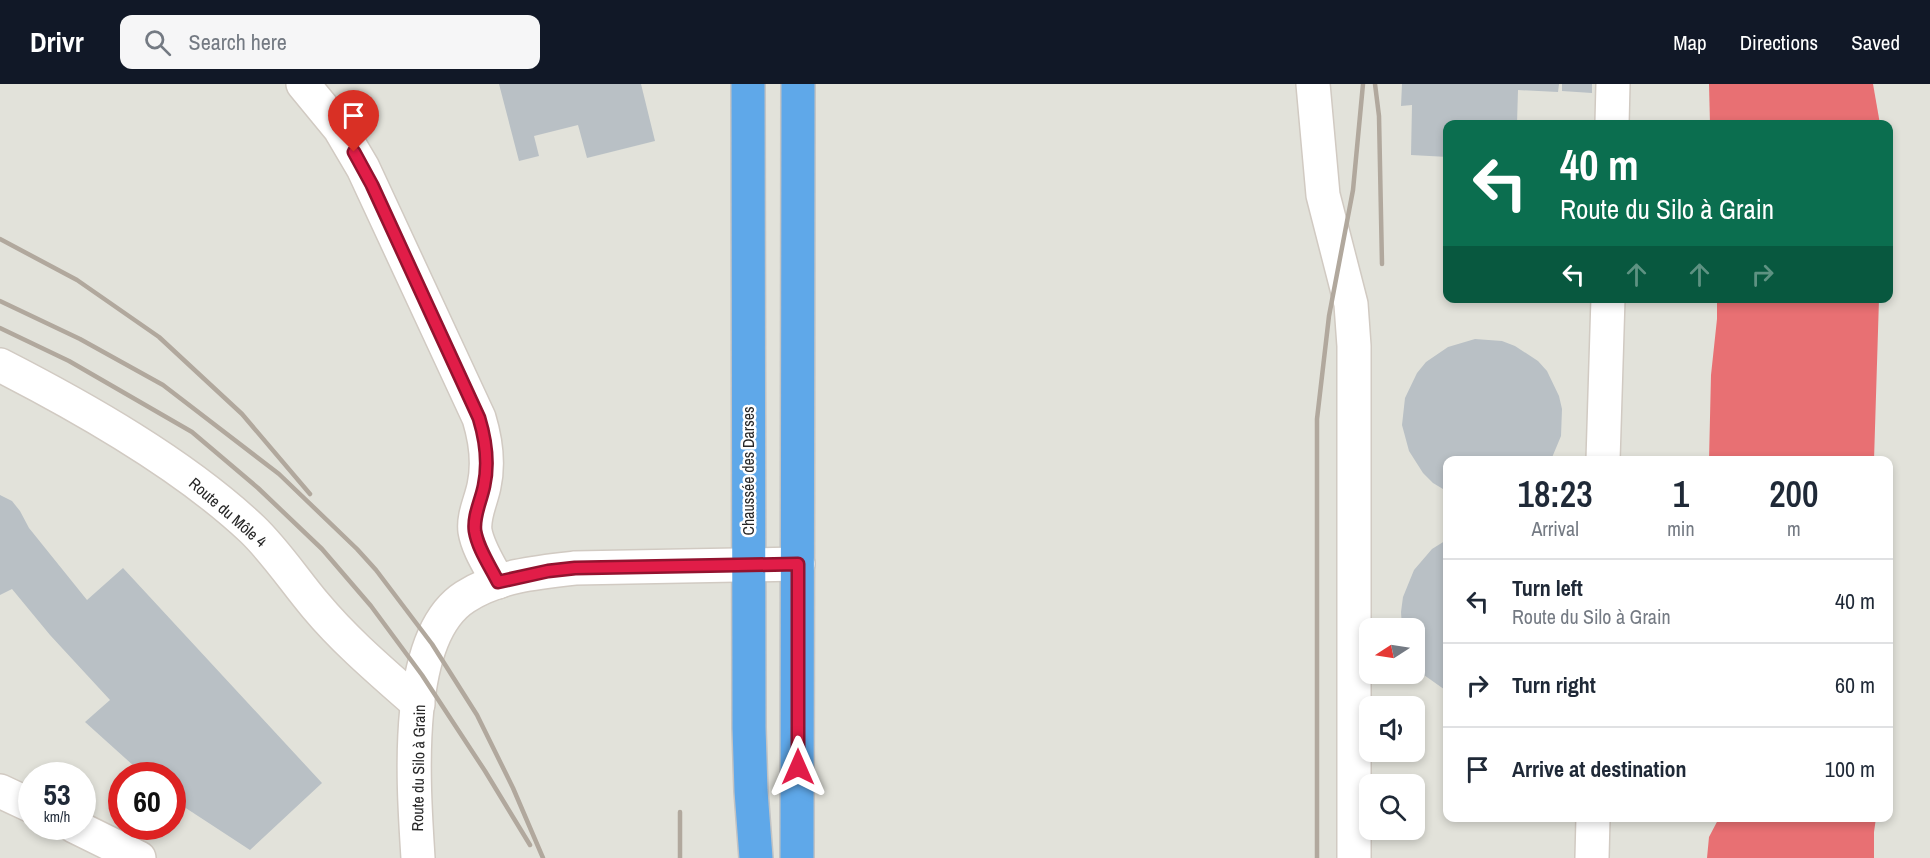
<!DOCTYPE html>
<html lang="en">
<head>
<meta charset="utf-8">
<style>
	:root { --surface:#fff; --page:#f6f6f7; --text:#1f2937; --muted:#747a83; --line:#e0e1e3; --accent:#111827 }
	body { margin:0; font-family:"Archivo Narrow",sans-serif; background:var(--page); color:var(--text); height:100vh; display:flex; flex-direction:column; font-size:22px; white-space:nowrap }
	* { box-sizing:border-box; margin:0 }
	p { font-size:20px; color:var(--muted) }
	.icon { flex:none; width:33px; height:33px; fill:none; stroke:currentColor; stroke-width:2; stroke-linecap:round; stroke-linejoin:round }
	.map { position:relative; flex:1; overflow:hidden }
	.details { position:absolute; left:1443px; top:372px; width:450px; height:366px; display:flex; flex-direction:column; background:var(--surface); border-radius:12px; box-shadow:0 3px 9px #0003 }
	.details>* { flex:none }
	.hud { position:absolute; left:1443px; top:36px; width:450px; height:183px; border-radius:12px; box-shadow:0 3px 9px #0003; background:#0b6e4f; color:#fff; overflow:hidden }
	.needle { width:39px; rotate:258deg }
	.tools { position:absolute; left:1359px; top:534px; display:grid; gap:12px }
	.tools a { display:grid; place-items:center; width:66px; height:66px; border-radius:12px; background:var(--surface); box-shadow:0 3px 9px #0003; font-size:30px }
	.speed { position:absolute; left:18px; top:678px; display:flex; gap:12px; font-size:30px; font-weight:700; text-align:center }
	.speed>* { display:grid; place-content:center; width:78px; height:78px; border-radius:50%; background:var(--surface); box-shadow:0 3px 9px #0003; line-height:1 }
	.speed small { font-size:15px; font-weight:400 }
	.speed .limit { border:9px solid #d22; background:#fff; color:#111 }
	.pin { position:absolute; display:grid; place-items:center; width:51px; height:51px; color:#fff; margin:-62px -26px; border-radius:50% 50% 50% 0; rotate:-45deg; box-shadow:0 0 6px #0007 }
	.pin .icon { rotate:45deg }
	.me { position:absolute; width:66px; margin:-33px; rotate:0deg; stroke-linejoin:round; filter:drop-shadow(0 0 4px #0008) }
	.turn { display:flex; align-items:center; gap:21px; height:126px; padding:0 18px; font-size:27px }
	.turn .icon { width:78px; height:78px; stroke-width:2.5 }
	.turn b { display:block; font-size:42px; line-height:51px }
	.lanes { display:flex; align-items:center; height:57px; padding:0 18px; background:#0003; justify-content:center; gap:30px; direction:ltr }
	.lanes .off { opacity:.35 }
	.eta { display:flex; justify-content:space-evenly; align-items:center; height:102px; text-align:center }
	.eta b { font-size:36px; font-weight:600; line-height:42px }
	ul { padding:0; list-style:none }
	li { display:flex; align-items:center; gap:18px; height:84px; padding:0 18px; border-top:2px solid var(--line) }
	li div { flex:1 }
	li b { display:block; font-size:22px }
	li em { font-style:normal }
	header { display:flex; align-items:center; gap:36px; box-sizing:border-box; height:84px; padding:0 30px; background:var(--accent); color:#fff }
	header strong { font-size:28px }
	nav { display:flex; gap:33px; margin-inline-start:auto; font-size:21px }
	.search { width:420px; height:54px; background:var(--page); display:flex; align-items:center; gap:15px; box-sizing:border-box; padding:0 21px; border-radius:12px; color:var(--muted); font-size:22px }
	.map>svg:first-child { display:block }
</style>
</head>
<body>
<header>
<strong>Drivr</strong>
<div class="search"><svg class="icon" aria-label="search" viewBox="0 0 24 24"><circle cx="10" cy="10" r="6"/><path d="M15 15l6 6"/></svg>Search here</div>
<nav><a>Map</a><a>Directions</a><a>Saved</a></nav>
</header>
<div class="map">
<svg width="1930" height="774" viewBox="0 0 1930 774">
	<rect width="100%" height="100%" fill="#d9e5e9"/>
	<path fill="#e2e2da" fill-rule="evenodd" d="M0,0h1930v774h-1930zM1448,40h440v174h-440zM1448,376h440v358h-440zM1370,544h44v46h-44zM1370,622h44v46h-44zM32,692h50v50h-50zM122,692h50v50h-50zM1370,700h44v46h-44z"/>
	<g fill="#e87073">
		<polygon points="1709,0 1873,0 1880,40 1710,40"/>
		<polygon points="1717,215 1879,215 1874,376 1709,376 1711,291 1717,235"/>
		<polygon points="1719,734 1876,734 1874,748 1874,774 1707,774 1709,753"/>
	</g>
	<g fill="#b9c0c5">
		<polygon points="499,0 641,0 655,57 587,74 578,41 534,52 539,72 519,77"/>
		<polygon points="1402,0 1559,0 1558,8 1518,6 1517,40 1448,40 1448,73 1411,71 1412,21 1401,22"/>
		<polygon points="1562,0 1592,0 1592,9 1562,7"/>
		<polygon points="1475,255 1502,257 1515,262 1538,277 1547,287 1559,312 1562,325 1561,352 1551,376 1448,376 1448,408 1433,399 1423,389 1409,367 1402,341 1405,314 1417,289 1426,278 1448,263"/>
		<polygon points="0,411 12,417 20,427 29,444 87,516 123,484 322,699 250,766 172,715 172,692 145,692 85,638 110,616 50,551 12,505 0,511"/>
		<polygon points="1448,455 1448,608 1424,591 1415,580 1414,544 1402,544 1401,528 1403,513 1414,486 1432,465"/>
	</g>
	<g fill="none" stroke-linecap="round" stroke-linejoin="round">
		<g stroke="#d1cac2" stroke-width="36">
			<g id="minor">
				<path d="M303,0l37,45 23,39 116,250c7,23 10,45 5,68 -3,15 -11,30 -9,45 3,18 15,35 23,51"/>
				<polyline points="1313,0 1323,111 1351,220 1354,262 1354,774"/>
				<polyline points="1612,40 1613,0"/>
				<path d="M0,281c84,43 183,99 252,164 24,23 42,51 64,77 30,36 67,67 102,98"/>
				<polyline points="1603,376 1608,214"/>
				<polyline points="0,707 32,722"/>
				<polyline points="74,742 139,774"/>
				<path d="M418,774c-4,-66 -17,-220 47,-261 32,-21 73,-25 110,-29l223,-4"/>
				<polyline points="1592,774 1593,734"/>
			</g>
		</g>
		<g stroke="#c3c3c3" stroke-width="36">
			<g id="major">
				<polyline points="748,0 749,644 751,707 756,774"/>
				<polyline points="797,774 798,0"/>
			</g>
		</g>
		<use href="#minor" stroke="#fff" stroke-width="33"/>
		<use href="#major" stroke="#5fa8e9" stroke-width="33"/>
		<g stroke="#b1a89d" stroke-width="4.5">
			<polyline points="1375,0 1379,32 1382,180"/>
			<polyline points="0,155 77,196 159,253 242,330 310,410"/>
			<polyline points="0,217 80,255 163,301 279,390 357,465 376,486 432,560 477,631 513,704 543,774"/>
			<polyline points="0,244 69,277 192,348 258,404 322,465 371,522 422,591 485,687 530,761"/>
			<polyline points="680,774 680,728"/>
			<polyline points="1317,774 1317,335 1329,232 1353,106 1363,0"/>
		</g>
	</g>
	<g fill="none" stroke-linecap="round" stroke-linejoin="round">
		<g stroke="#92132f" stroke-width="15">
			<path id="route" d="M354,68l18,33 107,233c7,23 10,45 5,68 -3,15 -11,30 -9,45 3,18 15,35 23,51l50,-11 27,-3 223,-4v203"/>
		</g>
		<use href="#route" stroke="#e11d48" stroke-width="10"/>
	</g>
	<g text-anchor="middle" stroke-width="5" stroke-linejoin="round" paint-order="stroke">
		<g font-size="16" fill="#272727" stroke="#fff">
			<text transform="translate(748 387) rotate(-90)" y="6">Chaussée des Darses</text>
			<text transform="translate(228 428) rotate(41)" y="6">Route du Môle 4</text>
			<text transform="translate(418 684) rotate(-89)" y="6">Route du Silo à Grain</text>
		</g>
	</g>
</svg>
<div class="tools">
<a><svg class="needle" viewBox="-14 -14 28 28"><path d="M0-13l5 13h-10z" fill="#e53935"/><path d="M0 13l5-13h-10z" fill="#747a83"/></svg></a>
<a><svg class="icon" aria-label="sound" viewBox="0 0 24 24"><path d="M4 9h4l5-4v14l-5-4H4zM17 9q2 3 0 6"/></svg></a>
<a><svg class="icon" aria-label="search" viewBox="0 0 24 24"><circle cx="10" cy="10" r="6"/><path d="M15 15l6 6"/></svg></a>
</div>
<div class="speed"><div>53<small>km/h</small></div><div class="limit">60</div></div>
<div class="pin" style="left:354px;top:68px;background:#d93025"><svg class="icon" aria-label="arrive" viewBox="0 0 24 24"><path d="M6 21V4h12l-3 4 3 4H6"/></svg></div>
<svg class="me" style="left:798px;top:683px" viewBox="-20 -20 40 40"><path d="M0-17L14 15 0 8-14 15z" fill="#e11d48" stroke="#fff" stroke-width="4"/></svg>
<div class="hud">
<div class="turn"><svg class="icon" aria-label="left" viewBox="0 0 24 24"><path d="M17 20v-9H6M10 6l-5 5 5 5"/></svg><div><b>40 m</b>Route du Silo à Grain</div></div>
<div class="lanes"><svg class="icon" aria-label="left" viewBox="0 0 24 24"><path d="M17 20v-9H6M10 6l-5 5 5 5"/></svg><svg class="icon off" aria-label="ahead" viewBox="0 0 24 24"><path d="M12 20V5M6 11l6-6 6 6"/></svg><svg class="icon off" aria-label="ahead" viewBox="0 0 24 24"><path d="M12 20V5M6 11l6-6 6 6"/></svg><svg class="icon off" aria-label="right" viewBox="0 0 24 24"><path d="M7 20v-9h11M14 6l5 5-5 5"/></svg></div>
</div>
<section class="details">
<div class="eta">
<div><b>18:23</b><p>Arrival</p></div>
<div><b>1</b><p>min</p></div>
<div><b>200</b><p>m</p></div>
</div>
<ul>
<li><svg class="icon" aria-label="left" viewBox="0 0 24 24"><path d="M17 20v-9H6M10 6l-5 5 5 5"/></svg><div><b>Turn left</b><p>Route du Silo à Grain</p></div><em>40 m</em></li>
<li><svg class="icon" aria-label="right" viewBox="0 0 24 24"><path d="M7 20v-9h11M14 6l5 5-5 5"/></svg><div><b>Turn right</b></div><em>60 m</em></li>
<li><svg class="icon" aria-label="arrive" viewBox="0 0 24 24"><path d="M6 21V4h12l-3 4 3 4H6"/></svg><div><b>Arrive at destination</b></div><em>100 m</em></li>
</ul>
</section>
</div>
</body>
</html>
